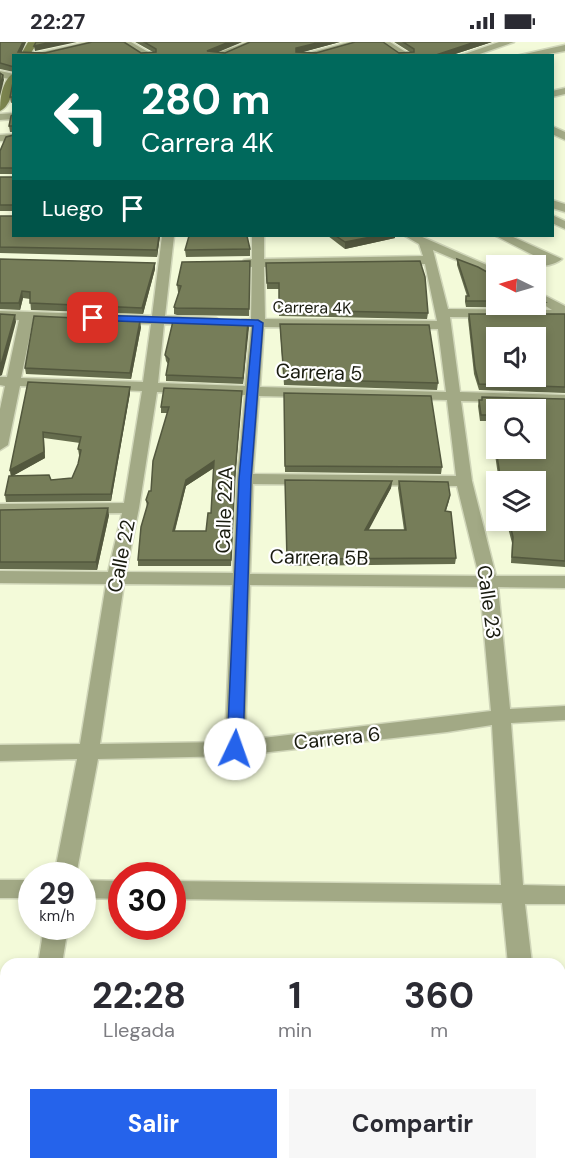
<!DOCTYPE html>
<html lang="es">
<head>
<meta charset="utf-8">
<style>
	:root { --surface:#fff; --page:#f7f7f7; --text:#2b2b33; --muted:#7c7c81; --accent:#2563eb }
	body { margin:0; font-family:"DM Sans",sans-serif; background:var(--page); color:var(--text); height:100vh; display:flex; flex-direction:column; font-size:22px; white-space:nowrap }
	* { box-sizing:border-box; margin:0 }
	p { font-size:20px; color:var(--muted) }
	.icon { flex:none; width:33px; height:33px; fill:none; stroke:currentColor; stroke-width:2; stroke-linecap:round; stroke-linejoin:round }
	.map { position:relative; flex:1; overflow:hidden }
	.side { position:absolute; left:0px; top:916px; width:566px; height:212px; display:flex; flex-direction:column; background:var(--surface); border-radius:18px 18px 0 0; box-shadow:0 3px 9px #0003 }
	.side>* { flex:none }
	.hud { position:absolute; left:12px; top:12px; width:542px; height:183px; border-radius:0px; box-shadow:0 3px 9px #0003; background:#00695c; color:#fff; overflow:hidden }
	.needle { width:39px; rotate:275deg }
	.fabs { position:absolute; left:486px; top:213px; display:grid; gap:12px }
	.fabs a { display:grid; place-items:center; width:60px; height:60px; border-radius:0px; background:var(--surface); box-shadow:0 3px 9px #0003; font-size:30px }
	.speed { position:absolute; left:18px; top:820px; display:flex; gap:12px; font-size:30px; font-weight:700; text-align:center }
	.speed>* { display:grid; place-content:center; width:78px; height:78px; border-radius:50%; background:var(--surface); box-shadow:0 3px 9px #0003; line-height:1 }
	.speed small { font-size:15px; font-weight:400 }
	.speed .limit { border:9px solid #d22; background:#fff; color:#111 }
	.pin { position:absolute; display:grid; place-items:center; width:51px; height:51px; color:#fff; margin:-26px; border-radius:12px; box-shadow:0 3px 9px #0006 }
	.me { position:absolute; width:66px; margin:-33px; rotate:3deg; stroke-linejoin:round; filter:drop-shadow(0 0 4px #0008) }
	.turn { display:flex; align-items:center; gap:21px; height:126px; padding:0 30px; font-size:27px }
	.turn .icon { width:78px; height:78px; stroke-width:2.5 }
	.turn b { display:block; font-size:42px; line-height:51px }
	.then { display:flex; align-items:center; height:57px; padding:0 30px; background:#0003; gap:12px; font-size:22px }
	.eta { display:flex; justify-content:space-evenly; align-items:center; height:102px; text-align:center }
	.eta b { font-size:36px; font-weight:700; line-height:42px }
	.action { display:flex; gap:12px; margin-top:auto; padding:12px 30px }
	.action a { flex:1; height:69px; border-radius:0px; background:var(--accent); color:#fff; font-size:24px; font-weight:700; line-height:69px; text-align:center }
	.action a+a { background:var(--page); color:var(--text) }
	.status { display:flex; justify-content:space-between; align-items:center; height:42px; padding:0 30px; background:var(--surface); direction:ltr }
	.status svg { height:16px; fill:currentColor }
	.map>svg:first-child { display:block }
</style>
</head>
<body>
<div class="status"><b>22:27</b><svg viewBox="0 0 49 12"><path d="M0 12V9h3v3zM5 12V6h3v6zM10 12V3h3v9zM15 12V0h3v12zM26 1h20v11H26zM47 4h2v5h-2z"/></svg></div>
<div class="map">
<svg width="565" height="1127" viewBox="0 0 565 1127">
	<rect width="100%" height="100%" fill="#f3fad9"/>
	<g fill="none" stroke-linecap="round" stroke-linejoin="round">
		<g stroke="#d0d6b9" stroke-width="3">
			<g id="street">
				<polygon points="87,0 106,0 45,14 24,14"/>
				<polygon points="119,0 131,0 155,14 143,14"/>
				<polygon points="247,0 261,0 224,14 209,14"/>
				<polygon points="349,0 366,0 315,14 297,14"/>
				<polygon points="378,0 390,0 412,14 400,14"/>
				<polygon points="499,0 514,0 474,14 459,14"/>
				<polygon points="565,3 565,9 538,14 516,14"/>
				<polygon points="0,29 14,32 14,38 0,35"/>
				<polygon points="565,46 565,52 552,55 552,49"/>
				<polygon points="14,71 14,77 0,78 0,72"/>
				<polygon points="552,84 565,90 565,98 552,92"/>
				<polygon points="14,92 14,98 0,99 0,93"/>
				<polygon points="552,158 565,162 565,170 552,166"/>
				<polygon points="552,173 565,179 565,187 552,181"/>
				<path d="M162,194h12l-9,80 51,2 7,4 -7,4 -52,-2 -6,59 87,3 6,-59 -9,-1 -2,-3 2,-3 9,-1 1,-52 -8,-1 -2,-3 2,-3 8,-1v-23h12v23l159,-3 -4,-12 -14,-8h15l76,33v8l-63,-27 15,59 104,1 -16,-10v-9l29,15v12l-115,-1 10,75 105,3v8l-104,-2 11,80 24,95h69v12l-67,-1 12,122 55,-3v14l-54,3 12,162 42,1v18h-40l7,60h-24l-6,-61 -330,-4v-18l329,4 -9,-160 -45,7 -212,24 -137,3 -22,117h-22l23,-117 -77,2v-16l80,-1 26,-160 -106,-1v-12l108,1 14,-59 -122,1v-10l124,-1 18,-112 -122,-5 -12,59 -8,5v-41l5,-23 -5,-1v-8h7l12,-57 -19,-1v-8l152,5zM425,222l12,57 -172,-2 -1,-52zM33,278l118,4 -8,58 -122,-4zM264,285l174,2 8,63 -186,-5zM157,350l88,3 -8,84 -4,94 -107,-1 13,-64zM259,354l188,4 9,76 -203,-2zM253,442l204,2 22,90 -229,-2zM124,542l108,1 -7,157 -125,2zM250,543l230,2 11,124 -246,29z"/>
				<path d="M496,194h15l51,23c-12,10 -33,7 -49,7l26,-8z"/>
				<rect x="0" y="838" width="32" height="18"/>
				<polygon points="82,838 122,839 122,857 82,856"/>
				<polygon points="44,885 68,885 62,922 38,922"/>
				<rect x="0" y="1080" width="6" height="26"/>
				<polygon points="560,1096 565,1096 565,1122 561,1122 561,1127 535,1127 535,1122 560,1122"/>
				<polygon points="6,1116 6,1122 30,1122 30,1127 4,1127"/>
			</g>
		</g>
		<g stroke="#d0d6b9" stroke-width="3">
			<g id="secondary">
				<polygon points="28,0 38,0 29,14 20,14"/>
				<path d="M14,31c0,13 -2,32 -14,38 0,-13 2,-31 14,-38z"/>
			</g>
		</g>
		<use href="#street" fill="#a2a985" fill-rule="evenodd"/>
		<use href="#secondary" fill="#7b844e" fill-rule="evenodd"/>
	</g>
	<g fill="#656c4d" fill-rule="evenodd">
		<polygon points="0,0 26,0 21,10 141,11 153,10 135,0 242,0 217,10 225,11 340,0 302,10 410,10 394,0 492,0 449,14 14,14 14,30 0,27"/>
		<polygon points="14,36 14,60 11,61 10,55"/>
		<polygon points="14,72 14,90 10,90 9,84"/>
		<polygon points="14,93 14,132 0,132 0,109"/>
		<rect x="0" y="135" width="14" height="34"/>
		<polygon points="0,174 160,194 157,215 0,211"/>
		<polygon points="328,194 395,194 395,196 345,207"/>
		<polygon points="250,207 250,214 186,215 185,208"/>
		<polygon points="0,217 155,221 155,227 143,272 31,268 30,257 23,256 20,268 0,267"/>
		<polygon points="457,217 496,235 496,262 536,262 536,255 545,260 544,266 466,265 465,260 466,254 467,254 457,223"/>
		<polygon points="250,219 249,274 177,273 174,272 174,265 179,250 178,250 177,243"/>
		<polygon points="266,221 428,271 427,277 279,274 279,247 267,247"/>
		<polygon points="469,272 565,272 565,351 479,348 474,332 468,277"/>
		<polygon points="248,280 243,342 166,339 166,333 168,322 166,319 165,313"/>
		<polygon points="141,285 131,337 26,332 25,326"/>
		<polygon points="280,287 438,341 437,348 284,343"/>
		<path d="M28,340l102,5v6l-19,108 -105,1 -1,-7 6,-19 -1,-6zM44,396l36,5 -2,6 1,6h1l-2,9 -6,14 -21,2 -39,-4 33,-18z"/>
		<path d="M242,349l-7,88 -4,87h-93v-6l9,-53 -1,-7 5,-9 16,-78h-6v-6zM214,426l-3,45 -5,18h-31l11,-45z"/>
		<polygon points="284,351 442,425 441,432 285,430"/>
		<polygon points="482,355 565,357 565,525 511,521 512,501 507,482 508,478 536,478 536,440 499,440 494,406 487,379 480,379 478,364 479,358 482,358"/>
		<polygon points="285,438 392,439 391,446 368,488 404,488 398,446 399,439 450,453 449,459 446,469 456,516 455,522 287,524"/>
		<polygon points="0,468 109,473 97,528 0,527"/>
	</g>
	<g fill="#53583e">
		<polygon points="23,0 26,0 20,14 18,10"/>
		<polygon points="52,0 77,0 35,9 34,4"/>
		<polygon points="229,0 242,0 209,14 207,9"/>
		<polygon points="321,0 340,0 296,12 296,14 296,6"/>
		<polygon points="475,0 492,0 449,14 433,14"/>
		<polygon points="3,33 4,38 0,54 0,45"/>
		<polygon points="159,194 160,194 157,215 157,208"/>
		<polygon points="376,194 395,194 395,196 345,207 345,200"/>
		<polygon points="155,221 155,227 143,272 142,266"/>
		<polygon points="22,249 23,256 20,268 19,261"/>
		<polygon points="15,273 16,280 2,333 0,334 0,326"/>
		<polygon points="140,279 141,285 131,337 130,331"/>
		<polygon points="248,280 249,286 243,342 243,336"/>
		<polygon points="130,345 130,351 111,459 111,452"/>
		<polygon points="242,349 235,437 231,524 235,431"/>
		<polygon points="43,390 45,416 11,435 10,428"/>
		<polygon points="214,419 215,425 186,444 173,495 173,489 186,438"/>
		<polygon points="392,439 391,446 365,495 365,488"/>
		<polygon points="108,466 109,473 97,528 96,520"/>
	</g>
	<g fill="#767d59" stroke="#53583e" stroke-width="1.5" fill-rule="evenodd">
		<polygon points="0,0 23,0 18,10 45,11 92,0 124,0 141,11 156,10 156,7 144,0 229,0 207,9 225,11 250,0 321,0 296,6 296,10 316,11 355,0 383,0 399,11 414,10 414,7 403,0 475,0 433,14 14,14 14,25 0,21"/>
		<polygon points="36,0 52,0 34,4"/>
		<polygon points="0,31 3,33 0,45"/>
		<polygon points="14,36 14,55 10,55"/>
		<polygon points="14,72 14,84 9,84 11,74"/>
		<polygon points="14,93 14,126 0,126 0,109 6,95"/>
		<rect x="0" y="135" width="14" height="28"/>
		<polygon points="0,174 14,174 14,194 159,194 157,208 0,205"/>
		<polygon points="189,194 247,194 250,207 185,208"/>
		<polygon points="336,194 376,194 345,200"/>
		<polygon points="0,217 155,221 142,266 30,261 30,250 22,249 19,261 0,261"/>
		<polygon points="457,217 478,225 496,235 496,259 466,259 466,254 469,254"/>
		<polygon points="250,219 249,267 176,266 174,265 181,244 177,243 182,220"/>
		<polygon points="420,219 425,235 428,271 279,268 279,241 267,241 266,221"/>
		<polygon points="536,255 545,260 536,260"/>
		<polygon points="0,272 15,273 0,326"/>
		<path d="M469,272h96v73l-86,-3 -4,-16zM496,296h40v38h-40z"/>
		<polygon points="34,274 140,279 130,331 25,326"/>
		<polygon points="173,279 248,280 243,336 166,333 169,317 165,313"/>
		<polygon points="280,282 429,283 438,341 284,337"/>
		<polygon points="28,340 130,345 111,452 5,453 9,434 49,433 51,438 72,436 78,422 81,408 78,407 81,395 43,390 44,410 10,428"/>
		<path d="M164,346l78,3 -7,82 -4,87h-93l3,-33 7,-24 -2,-3 3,-9h2l2,-30 16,-54h-8zM214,419l-3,52h-3l-2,18h-33l13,-51z"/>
		<polygon points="284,351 431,354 442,425 285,424"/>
		<path d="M482,355l83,2v162l-53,-4 1,-20 -4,-17h27v-38h-35l-6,-40 -8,-27h-6l-2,-15h3zM496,368h40v38h-40z"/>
		<polygon points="285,438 392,439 365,488 406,488 399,439 448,440 450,453 445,469 451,470 456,516 287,517"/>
		<polygon points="108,466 96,520 0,520 0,468"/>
	</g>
	<polygon fill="#2563eb" stroke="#184099" stroke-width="1.5" points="93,273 258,278 263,281 251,437 243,707 240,711 229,711 227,707 239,437 253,284 89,278 89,274"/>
	<g text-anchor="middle" stroke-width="4.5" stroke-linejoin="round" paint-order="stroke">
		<g font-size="16" fill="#191b0f" stroke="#fff">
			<text transform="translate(312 265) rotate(1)" y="6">Carrera 4K</text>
		</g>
		<g font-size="20" fill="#191b0f" stroke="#fff">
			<text transform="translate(319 330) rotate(2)" y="7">Carrera 5</text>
			<text transform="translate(224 468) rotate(-88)" y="7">Calle 22A</text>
			<text transform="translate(121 514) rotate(-79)" y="7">Calle 22</text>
			<text transform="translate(319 515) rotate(1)" y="7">Carrera 5B</text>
			<text transform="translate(489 560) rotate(82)" y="7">Calle 23</text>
			<text transform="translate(337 696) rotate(-6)" y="7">Carrera 6</text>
		</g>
	</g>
</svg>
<div class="fabs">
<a><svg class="needle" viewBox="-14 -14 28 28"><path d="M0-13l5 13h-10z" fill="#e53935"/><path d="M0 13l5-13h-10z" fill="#7c7c81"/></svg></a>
<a><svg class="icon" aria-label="sound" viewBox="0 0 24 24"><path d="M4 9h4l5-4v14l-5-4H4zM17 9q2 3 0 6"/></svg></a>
<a><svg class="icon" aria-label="search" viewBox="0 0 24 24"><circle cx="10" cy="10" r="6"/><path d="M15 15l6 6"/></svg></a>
<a><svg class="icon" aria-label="layers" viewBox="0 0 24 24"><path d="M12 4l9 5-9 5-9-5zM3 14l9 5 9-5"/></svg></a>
</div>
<div class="speed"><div>29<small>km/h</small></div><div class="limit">30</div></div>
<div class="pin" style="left:93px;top:276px;background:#d93025"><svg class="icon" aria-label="arrive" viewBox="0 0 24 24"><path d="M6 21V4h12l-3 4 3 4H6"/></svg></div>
<svg class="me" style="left:235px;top:707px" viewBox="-20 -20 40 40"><circle r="19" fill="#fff"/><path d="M0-13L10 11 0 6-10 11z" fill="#2563eb"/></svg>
<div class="hud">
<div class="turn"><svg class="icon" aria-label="left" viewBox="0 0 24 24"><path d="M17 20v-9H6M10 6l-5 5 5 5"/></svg><div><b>280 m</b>Carrera 4K</div></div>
<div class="then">Luego<svg class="icon" aria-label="arrive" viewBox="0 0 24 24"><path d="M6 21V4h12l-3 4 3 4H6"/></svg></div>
</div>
<section class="side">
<div class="eta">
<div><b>22:28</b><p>Llegada</p></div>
<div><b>1</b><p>min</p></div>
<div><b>360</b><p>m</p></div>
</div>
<div class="action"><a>Salir</a><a>Compartir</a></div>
</section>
</div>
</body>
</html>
